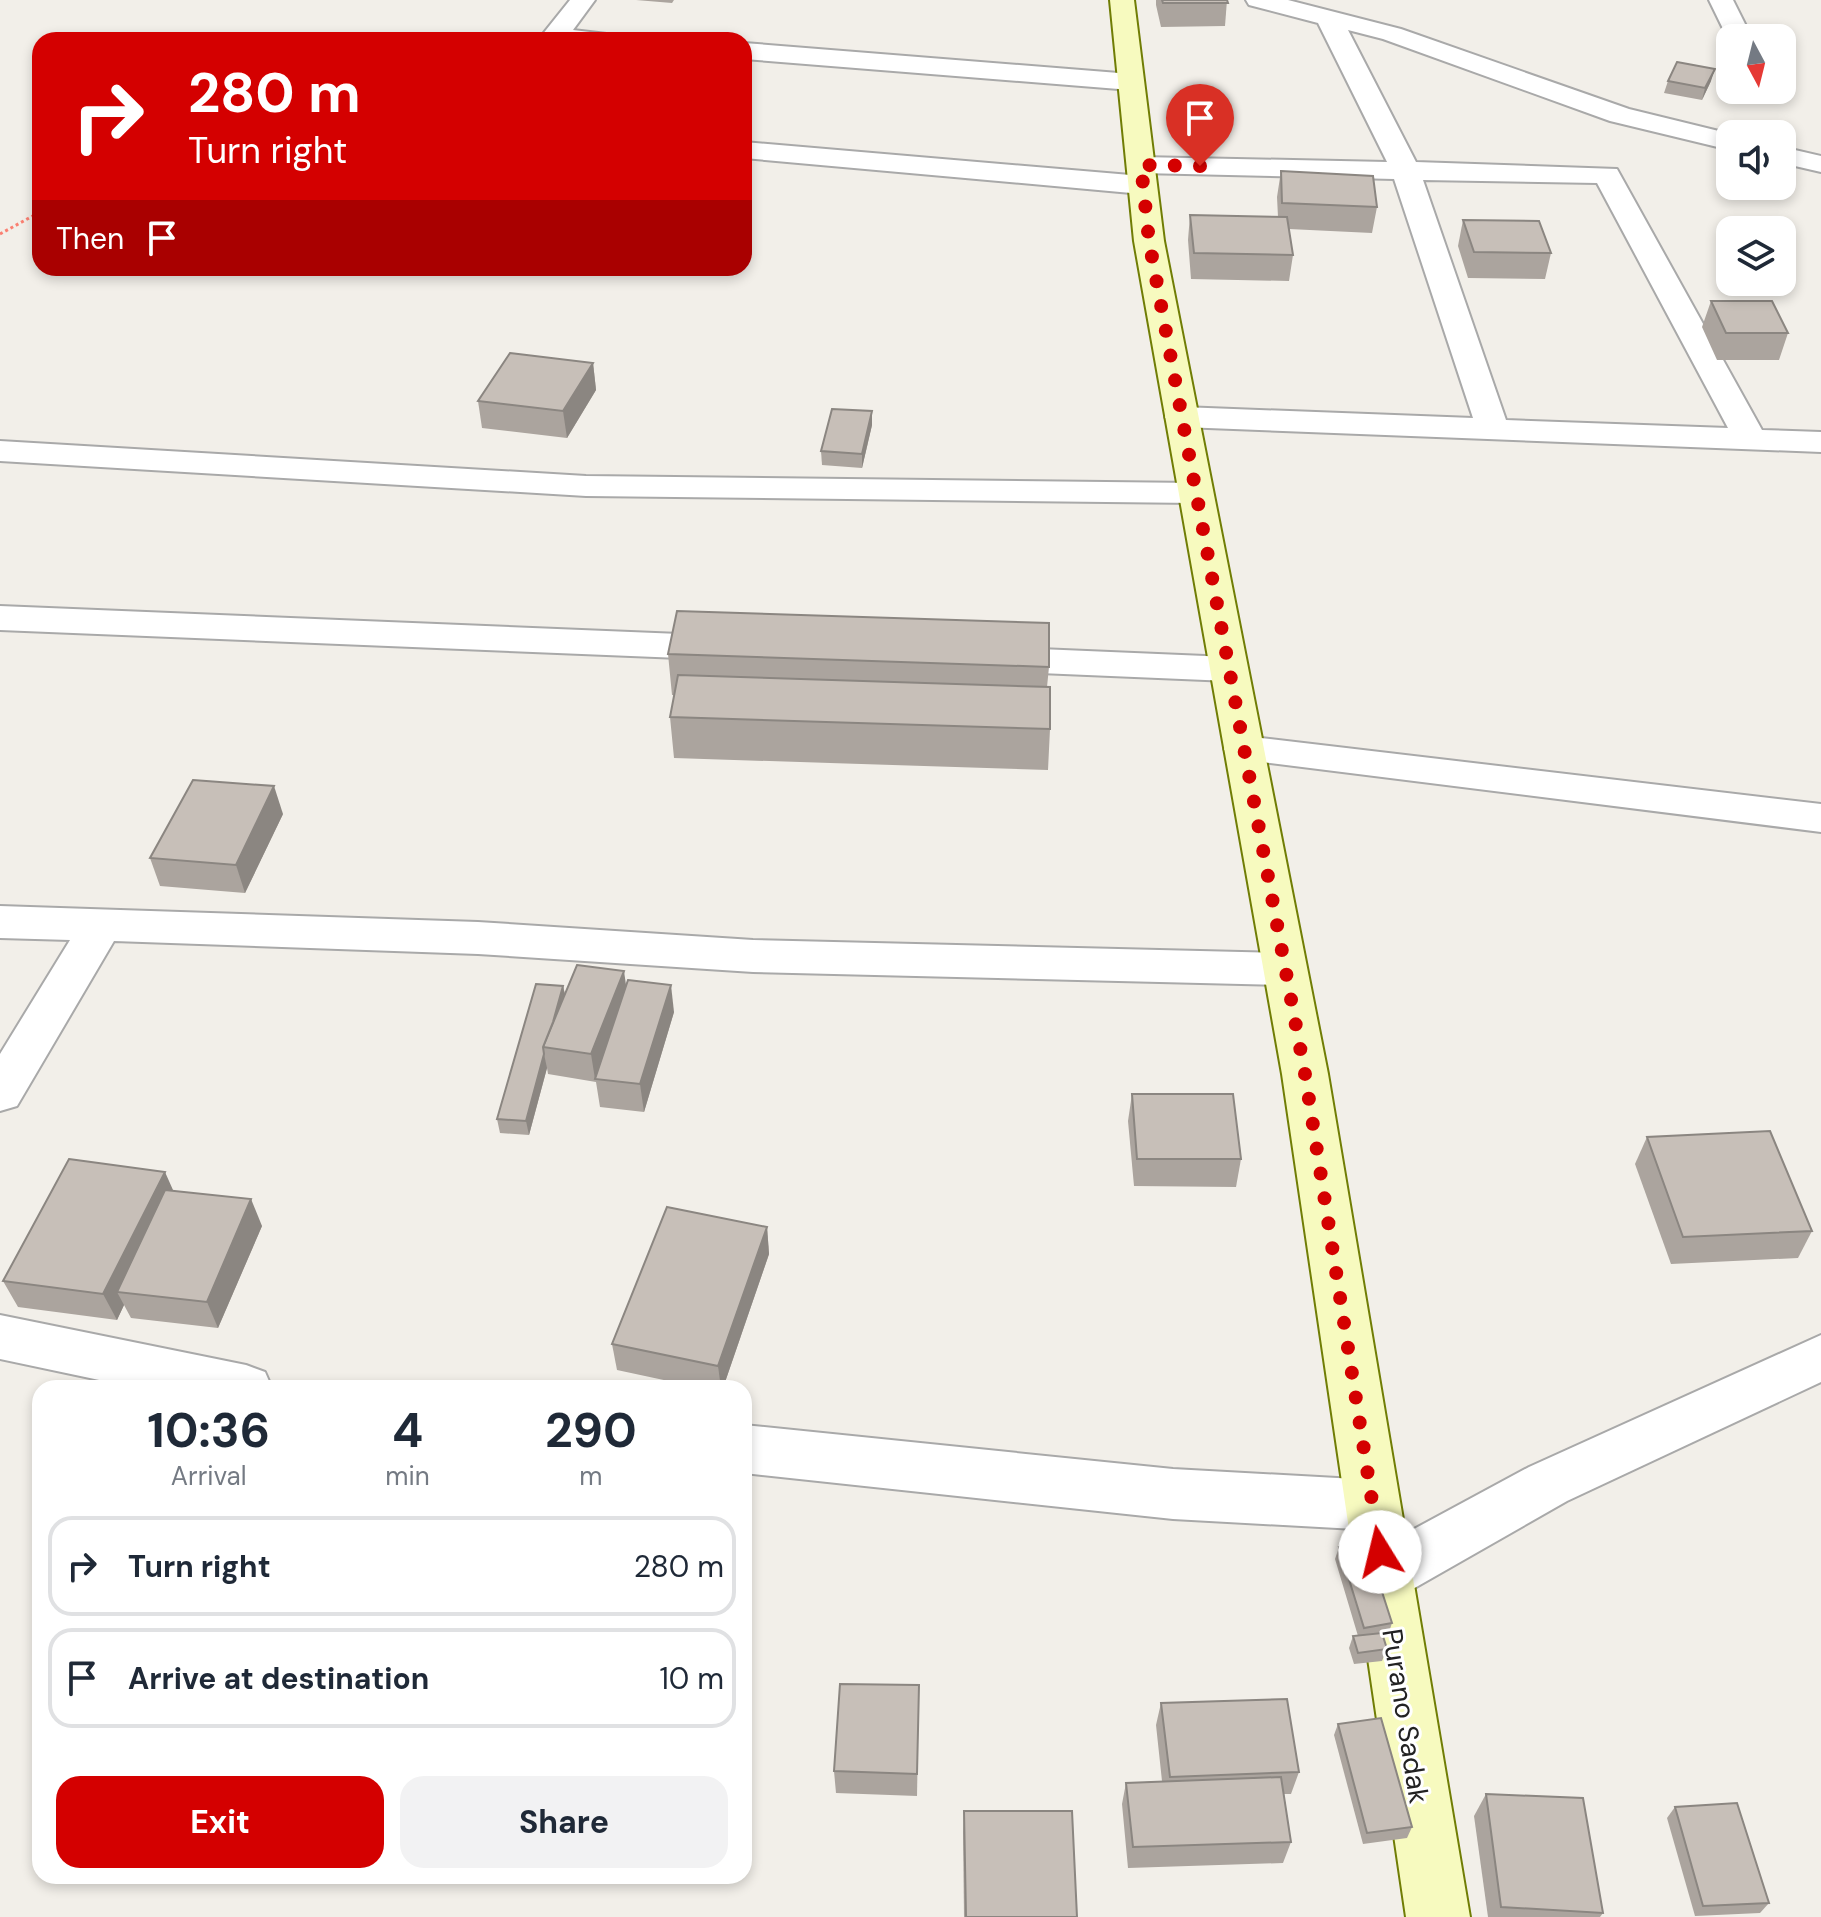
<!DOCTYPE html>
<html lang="en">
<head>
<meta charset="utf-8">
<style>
	:root { --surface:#fff; --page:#f2f2f3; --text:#1f2937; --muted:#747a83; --line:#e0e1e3; --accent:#d40000 }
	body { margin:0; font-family:"DM Sans",sans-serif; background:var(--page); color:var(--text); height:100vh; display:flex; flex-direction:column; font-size:30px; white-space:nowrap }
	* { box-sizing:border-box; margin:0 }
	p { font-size:26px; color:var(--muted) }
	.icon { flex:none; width:44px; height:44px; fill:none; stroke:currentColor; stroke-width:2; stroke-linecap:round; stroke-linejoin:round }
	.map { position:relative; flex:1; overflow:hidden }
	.sheet { position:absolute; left:32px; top:1380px; width:720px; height:504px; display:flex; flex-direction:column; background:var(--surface); border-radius:24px; box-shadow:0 4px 12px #0003 }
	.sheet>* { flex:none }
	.banner { position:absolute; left:32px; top:32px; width:720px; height:244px; border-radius:24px; box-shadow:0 4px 12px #0003; background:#d40000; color:#fff; overflow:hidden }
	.needle { width:52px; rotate:173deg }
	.buttons { position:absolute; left:1716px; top:24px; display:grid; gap:16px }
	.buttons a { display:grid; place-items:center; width:80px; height:80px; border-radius:16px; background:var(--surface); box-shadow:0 4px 12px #0003; font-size:40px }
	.pin { position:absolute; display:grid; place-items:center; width:68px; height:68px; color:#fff; margin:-82px -34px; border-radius:50% 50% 50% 0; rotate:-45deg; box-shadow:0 0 8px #0007 }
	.pin .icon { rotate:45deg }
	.me { position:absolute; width:88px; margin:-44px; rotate:351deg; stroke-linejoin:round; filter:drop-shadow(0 0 6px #0008) }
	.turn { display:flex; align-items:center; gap:28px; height:168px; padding:0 24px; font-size:36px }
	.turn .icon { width:104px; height:104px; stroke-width:2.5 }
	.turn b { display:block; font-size:56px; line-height:68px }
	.then { display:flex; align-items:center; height:76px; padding:0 24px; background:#0003; gap:16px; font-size:30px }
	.eta { display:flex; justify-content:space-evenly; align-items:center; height:136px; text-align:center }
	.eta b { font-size:48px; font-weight:700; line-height:56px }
	.action { display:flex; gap:16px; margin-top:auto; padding:16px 24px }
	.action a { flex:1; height:92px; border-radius:24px; background:var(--accent); color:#fff; font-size:32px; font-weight:700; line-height:92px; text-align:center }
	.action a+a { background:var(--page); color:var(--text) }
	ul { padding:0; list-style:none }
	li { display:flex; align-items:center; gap:24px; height:100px; margin:0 16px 12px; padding:0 8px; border:4px solid var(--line); border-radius:24px }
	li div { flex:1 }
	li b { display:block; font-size:30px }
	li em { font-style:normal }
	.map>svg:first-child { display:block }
</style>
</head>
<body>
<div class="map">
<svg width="1821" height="1917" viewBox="0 0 1821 1917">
	<rect width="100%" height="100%" fill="#f2efe9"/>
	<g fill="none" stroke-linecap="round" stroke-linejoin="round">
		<g stroke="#a9a9a9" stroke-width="4">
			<g id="minor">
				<polygon points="570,0 595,0 573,30 615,35 619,40 538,40"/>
				<path d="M1246,0h42l113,29 228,80 102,25 -1,16 -120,-29 -227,-82 -35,-9 68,132 201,7 145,261 59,2v20l-639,-25 -12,-3 -5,-7 5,-7 12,-3 291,11 -79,-239 -253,-6 -10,-2 -4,-6 4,-6 10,-2 246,5 -69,-139 -69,-18zM1423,180l174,3 131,245 -222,-8z"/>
				<polygon points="1709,0 1733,0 1752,38 1730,38 1730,43"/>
				<polygon points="744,43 1131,74 1140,76 1144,82 1140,88 1131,90 744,59"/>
				<polygon points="744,142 1142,176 1152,179 1156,185 1152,191 1142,194 744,158"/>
				<polygon points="1782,147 1821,156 1821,172 1782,163"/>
				<polygon points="0,441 586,476 1196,483 1208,486 1213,493 1208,500 1196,503 586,496 0,461"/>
				<polygon points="0,606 729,636 742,640 748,648 742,656 729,660 0,630"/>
				<polygon points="990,647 1229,657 1243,660 1248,669 1243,678 1229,681 990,671 977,668 971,659 977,650"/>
				<polygon points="1244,736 1821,804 1821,832 1230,758 1224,749 1230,740"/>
				<polygon points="0,906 478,922 753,940 1285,953 1301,958 1307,969 1301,980 1285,985 753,972 478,954 114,941 17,1106 0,1111 0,1054 70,940 0,938"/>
				<polygon points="0,1315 246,1365 265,1372 272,1388 137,1388 0,1359"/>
				<polygon points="1821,1335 1821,1382 1567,1501 1404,1594 1384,1601 1364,1594 1356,1575 1364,1556 1529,1467"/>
				<polygon points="744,1425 1173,1469 1373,1480 1392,1487 1400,1505 1392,1523 1373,1530 1173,1519 744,1473"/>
			</g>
		</g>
		<g stroke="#707d05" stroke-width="4">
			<polygon id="secondary" points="1110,0 1134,0 1164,241 1328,1074 1470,1917 1406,1917 1282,1074 1134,241"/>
		</g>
		<polyline stroke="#fa8072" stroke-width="3" stroke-dasharray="3 3" stroke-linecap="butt" points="0,234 40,212"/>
		<use href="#minor" fill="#fff" fill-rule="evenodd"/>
		<use href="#secondary" fill="#f7fabf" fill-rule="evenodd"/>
	</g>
	<g fill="#aba49e">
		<polygon points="636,0 674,0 672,3"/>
		<polygon points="1156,0 1227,0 1225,26 1161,27 1156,5"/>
		<polygon points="1668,81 1711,81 1702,100 1664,93"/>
		<polygon points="1281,171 1377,207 1372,233 1289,229 1293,255 1289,281 1191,279 1188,240 1190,215 1278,217 1277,197"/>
		<polygon points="1463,220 1551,253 1545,279 1468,278 1458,246"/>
		<polygon points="1711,301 1788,333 1779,360 1717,360 1702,327"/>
		<polygon points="593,363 596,390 567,438 482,428 478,401"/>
		<polygon points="872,411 872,425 862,468 822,465 821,451"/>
		<polygon points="668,654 1049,667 1047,687 1050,729 1048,770 674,758 670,717 674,695 672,695"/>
		<polygon points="283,814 245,893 160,886 150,858"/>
		<polygon points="563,986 565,994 626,987 674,1012 644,1112 600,1107 596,1082 548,1074 547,1068 529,1135 500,1133 497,1119"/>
		<polygon points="1132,1094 1241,1159 1236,1187 1134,1186 1128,1121"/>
		<polygon points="1647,1137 1812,1231 1798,1258 1671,1264 1635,1164"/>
		<polygon points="174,1191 262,1226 218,1328 131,1318 124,1305 117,1320 18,1307 3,1281"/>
		<polygon points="767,1227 769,1254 723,1388 701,1388 617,1370 612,1344"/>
		<polygon points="1339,1547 1392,1623 1388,1635 1383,1636 1387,1649 1382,1661 1354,1664 1349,1648 1353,1636 1358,1636 1335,1559"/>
		<polygon points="919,1685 917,1796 836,1793 834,1771"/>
		<polygon points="1161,1703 1299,1772 1291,1794 1284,1794 1291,1842 1283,1863 1128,1868 1122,1804 1126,1783 1162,1781 1156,1725"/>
		<polygon points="1338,1724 1412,1827 1407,1838 1363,1844 1334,1735"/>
		<polygon points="1486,1794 1603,1913 1600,1917 1488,1917 1474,1816"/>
		<polygon points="1675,1807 1769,1903 1760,1913 1695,1916 1667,1818"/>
		<polygon points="964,1811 1077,1917 964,1917 963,1832"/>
	</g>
	<g fill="#8b8681">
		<polygon points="1715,69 1711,81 1702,100 1705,88"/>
		<polygon points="593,363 596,390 567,438 563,411"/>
		<polygon points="872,411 872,425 862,468 862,454"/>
		<polygon points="274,786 283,814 245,893 236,865"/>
		<polygon points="624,971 628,999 595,1079 591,1054"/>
		<polygon points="671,985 674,1012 644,1112 640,1084"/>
		<polygon points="563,986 566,1000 546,1047"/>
		<polygon points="544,1054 547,1068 529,1135 526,1121"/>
		<polygon points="165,1172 177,1199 117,1292 124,1305 117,1320 103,1294"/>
		<polygon points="251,1199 262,1226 218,1328 207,1302"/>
		<polygon points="767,1227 769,1254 723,1388 721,1388 718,1366"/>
	</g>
	<g fill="#c7bfb8" stroke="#8b8681" stroke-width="2">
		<polygon points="1162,0 1227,0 1228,3 1163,3"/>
		<polygon points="1677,62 1715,69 1705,88 1668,81"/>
		<polygon points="1281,171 1373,176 1377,207 1282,203"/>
		<polygon points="1190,215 1287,217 1293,255 1194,253"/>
		<polygon points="1463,220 1539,221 1551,253 1474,252"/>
		<polygon points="1711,301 1772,301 1788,333 1726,333"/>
		<polygon points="510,353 593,363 563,411 478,401"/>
		<polygon points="832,409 872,411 862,454 821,451"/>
		<polygon points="677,611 1049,623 1049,667 668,654"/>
		<polygon points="678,675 1050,687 1050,729 670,717"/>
		<polygon points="193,780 274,786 236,865 150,858"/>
		<polygon points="577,965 624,971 591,1054 543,1047"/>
		<polygon points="628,980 671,985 640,1084 595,1079"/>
		<polygon points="536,984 563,986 553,1022 543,1047 544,1054 526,1121 497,1119"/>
		<polygon points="1132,1094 1233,1094 1241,1159 1137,1159"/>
		<polygon points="1770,1131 1812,1231 1683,1237 1647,1137"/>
		<polygon points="69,1159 165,1172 103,1294 3,1281"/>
		<polygon points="165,1190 251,1199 207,1302 117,1292"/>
		<polygon points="667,1207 767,1227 718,1366 612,1344"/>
		<polygon points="1366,1542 1392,1623 1364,1628 1339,1547"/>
		<polygon points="1382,1633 1387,1649 1358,1653 1353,1636"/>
		<polygon points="840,1684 919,1685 917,1774 834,1771"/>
		<polygon points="1287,1699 1299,1772 1170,1777 1161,1703"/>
		<polygon points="1381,1718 1412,1827 1367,1833 1338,1724"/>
		<polygon points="1281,1777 1291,1842 1133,1847 1126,1783"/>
		<polygon points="1486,1794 1583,1798 1603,1913 1501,1907"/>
		<polygon points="1737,1803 1769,1903 1703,1906 1675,1807"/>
		<polygon points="964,1811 1072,1811 1077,1917 966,1917"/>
	</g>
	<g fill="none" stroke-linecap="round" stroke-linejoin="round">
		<polyline stroke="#d40000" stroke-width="14" stroke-dasharray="0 25.2" points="1200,166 1141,165 1149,241 1305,1074 1380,1552"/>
	</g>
	<g text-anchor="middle" stroke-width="6" stroke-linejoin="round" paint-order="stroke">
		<g font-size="28" fill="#222" stroke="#fff">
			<text transform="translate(1406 1716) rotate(81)" y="10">Purano Sadak</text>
		</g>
	</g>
</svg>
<div class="buttons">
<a><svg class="needle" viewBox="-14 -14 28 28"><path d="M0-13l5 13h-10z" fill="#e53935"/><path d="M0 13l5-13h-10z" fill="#747a83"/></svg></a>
<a><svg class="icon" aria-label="sound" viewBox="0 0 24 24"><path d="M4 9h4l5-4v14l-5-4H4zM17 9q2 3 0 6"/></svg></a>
<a><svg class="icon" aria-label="layers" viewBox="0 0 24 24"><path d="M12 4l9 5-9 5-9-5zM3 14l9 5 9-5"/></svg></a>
</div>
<div class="pin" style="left:1200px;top:166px;background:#d93025"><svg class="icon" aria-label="arrive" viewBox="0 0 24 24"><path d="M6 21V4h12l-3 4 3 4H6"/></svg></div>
<svg class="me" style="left:1380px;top:1552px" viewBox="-20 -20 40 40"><circle r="19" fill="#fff"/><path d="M0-13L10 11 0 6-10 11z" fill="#d40000"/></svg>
<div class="banner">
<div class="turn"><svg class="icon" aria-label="right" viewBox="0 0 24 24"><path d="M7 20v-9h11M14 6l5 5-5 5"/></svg><div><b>280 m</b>Turn right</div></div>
<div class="then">Then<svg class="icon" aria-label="arrive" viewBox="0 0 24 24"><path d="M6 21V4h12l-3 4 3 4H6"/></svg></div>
</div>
<section class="sheet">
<div class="eta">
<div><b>10:36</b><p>Arrival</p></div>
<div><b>4</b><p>min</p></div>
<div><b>290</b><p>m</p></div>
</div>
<ul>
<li><svg class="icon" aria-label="right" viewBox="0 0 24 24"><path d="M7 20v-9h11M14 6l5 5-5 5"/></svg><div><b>Turn right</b></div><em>280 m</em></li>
<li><svg class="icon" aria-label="arrive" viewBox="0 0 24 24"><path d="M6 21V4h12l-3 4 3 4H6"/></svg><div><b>Arrive at destination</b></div><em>10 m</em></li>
</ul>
<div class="action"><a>Exit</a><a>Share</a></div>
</section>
</div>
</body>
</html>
